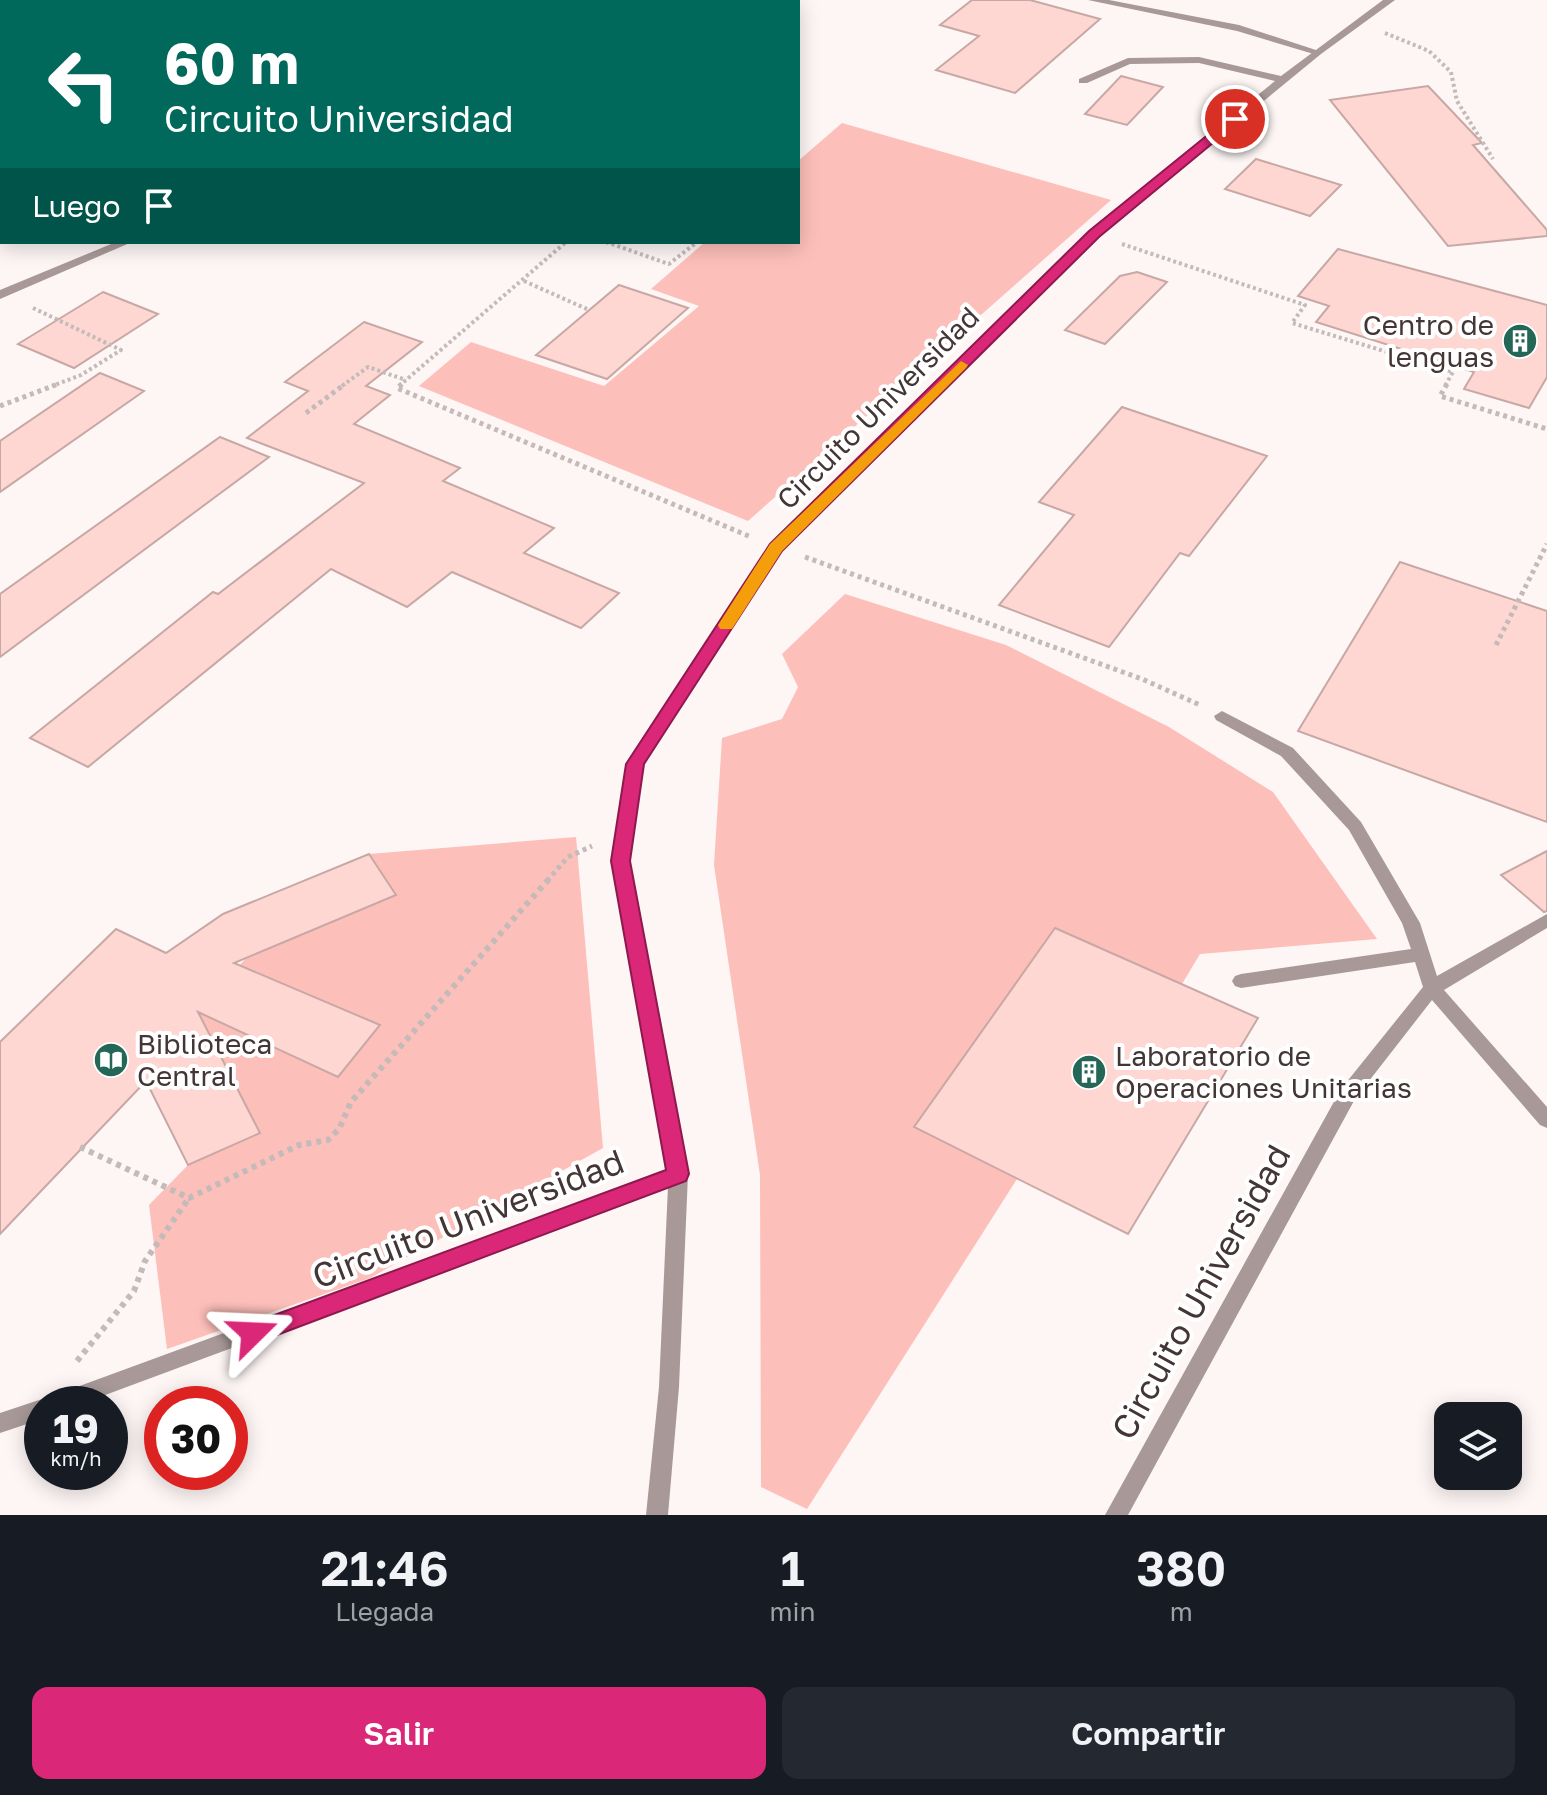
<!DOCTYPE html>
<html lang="es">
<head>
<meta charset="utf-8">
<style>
	:root { --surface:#171b24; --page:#242831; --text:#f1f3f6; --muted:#9ea1a6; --accent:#db2777 }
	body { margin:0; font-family:"Golos Text",sans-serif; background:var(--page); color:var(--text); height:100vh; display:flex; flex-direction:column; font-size:30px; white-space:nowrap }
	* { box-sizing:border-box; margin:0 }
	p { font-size:26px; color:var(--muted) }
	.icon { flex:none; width:44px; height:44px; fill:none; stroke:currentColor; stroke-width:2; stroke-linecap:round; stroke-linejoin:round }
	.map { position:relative; height:1515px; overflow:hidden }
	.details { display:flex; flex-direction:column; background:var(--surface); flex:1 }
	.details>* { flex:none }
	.banner { position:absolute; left:0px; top:0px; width:800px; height:244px; box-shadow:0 4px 20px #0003; background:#00695c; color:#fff; overflow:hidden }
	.fabs { position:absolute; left:1434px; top:1402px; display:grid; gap:16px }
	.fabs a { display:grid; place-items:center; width:88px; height:88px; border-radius:16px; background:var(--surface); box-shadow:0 4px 20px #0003; font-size:40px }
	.speed { position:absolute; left:24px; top:1386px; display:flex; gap:16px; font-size:40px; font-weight:700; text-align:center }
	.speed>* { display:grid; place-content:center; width:104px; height:104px; border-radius:50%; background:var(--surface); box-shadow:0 4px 20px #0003; line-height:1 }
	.speed small { font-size:20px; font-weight:400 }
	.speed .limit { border:12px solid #d22; background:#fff; color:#111 }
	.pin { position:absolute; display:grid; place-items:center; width:68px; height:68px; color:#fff; margin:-34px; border:4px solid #fff; border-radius:50%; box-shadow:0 2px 8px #0007 }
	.me { position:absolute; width:88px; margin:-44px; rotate:69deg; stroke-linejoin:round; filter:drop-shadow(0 0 6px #0008) }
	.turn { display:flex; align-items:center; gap:28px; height:168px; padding:0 32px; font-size:36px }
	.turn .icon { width:104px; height:104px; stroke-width:2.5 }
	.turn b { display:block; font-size:56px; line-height:68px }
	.then { display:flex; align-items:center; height:76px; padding:0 32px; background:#0003; gap:16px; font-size:30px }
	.eta { display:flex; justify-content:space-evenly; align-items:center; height:136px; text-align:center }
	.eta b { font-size:48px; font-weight:600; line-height:56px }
	.primary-button { display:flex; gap:16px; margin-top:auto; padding:16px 32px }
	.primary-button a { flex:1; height:92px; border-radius:16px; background:var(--accent); color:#fff; font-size:32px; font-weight:600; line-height:92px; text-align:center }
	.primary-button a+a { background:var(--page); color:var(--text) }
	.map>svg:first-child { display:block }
</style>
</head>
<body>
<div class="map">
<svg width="1547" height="1515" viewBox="0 0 1547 1515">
	<rect width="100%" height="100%" fill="#fdf6f5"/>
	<g fill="#fdbfb9">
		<polygon points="842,123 1111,200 748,521 419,386 471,342 604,386 699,306 651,289 705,242 798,242 798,161"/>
		<polygon points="845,594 1006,645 1169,727 1273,792 1377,939 1200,954 1182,984 1055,928 914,1127 1017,1179 807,1509 761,1487 760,1175 714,865 722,738 782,719 798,687 782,654"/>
		<polygon points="576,837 603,1148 370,1278 167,1349 149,1205 188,1165 146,1081 198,1012 247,957 223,914 369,854"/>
	</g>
	<g fill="#fed7d3" stroke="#c8a8a5" stroke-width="2">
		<polygon points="972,0 1030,0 1100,19 1015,93 936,70 979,36 940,25"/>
		<polygon points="1121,76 1163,87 1127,125 1085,114"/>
		<polygon points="1428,86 1482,143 1473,145 1547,230 1547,236 1448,246 1330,100"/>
		<polygon points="1256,159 1341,185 1310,216 1225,189"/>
		<polygon points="1338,249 1547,305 1547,377 1529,408 1464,389 1474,372 1316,322 1329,306 1298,296"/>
		<polygon points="1137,272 1167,282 1105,344 1065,330 1120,276"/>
		<polygon points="619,285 688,308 607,379 536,355"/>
		<polygon points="103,292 158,314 74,368 18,344"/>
		<polygon points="364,322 422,342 366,386 390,395 354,424 460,468 443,481 554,528 524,553 619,593 581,628 452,572 407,607 331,569 88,767 30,738 213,592 218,594 364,483 247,438 308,391 285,382"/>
		<polygon points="100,373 144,391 0,492 0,441"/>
		<polygon points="1122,407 1267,456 1189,556 1180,553 1109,647 999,605 1074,515 1039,502"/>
		<polygon points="220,437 269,457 0,657 0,594"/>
		<polygon points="1400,562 1547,611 1547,822 1298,731"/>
		<polygon points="1547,851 1547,911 1544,912 1501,875"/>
		<polygon points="369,854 396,895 234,963 380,1025 338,1077 198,1012 260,1133 188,1165 146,1081 0,1234 0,1042 116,929 166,953 223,914"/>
		<polygon points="1055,928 1258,1018 1128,1234 914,1127"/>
	</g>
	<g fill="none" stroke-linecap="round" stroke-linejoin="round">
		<g stroke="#c3bab9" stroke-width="4" stroke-dasharray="3 3" stroke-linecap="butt">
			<polyline points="767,2 770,0"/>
			<polyline points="1385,33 1429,51 1451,72 1457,101 1493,159"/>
			<polyline points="606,242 669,264 697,242"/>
			<polyline points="1122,244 1305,305 1292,323 1453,372 1445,386"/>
			<polyline points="524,281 589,310"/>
			<polyline points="33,308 121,350 81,375 52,386"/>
			<polyline points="342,386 368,367 406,380"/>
			<polyline points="399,386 566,242"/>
		</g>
		<g stroke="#c3bab9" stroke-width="5" stroke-dasharray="4 4" stroke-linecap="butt">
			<polyline points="402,384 397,388 751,537"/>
			<polyline points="1447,384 1440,396 1547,429"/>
			<polyline points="0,406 58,384"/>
			<polyline points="306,413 345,384"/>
			<polyline points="805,557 1142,679 1200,705"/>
			<polyline points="1496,645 1547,544"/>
			<polyline points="547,881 568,857 592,846"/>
		</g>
		<g stroke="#c3bab9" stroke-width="6" stroke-dasharray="5 5" stroke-linecap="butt">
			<polyline points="80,1147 189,1198 299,1145 328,1140 339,1129 351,1102 549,879"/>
			<polyline points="77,1361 134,1291 145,1261 189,1198"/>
		</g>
		<polygon fill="#a89998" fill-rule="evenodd" points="1088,0 1109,0 1239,25 1322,52 1317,55 1237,31"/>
		<g fill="#a89998" fill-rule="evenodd">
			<polygon points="121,0 134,0 120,2"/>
			<polygon points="216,0 233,0 234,2 217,2"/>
			<polygon points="478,0 489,0 477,2"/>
			<polygon points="1383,0 1395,0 1321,54 1098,237 781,550 643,764 628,861 688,1174 679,1387 668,1515 646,1515 659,1387 668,1186 81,1404 42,1404 42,1419 0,1433 0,1413 42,1399 46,1401 48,1397 55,1395 668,1170 612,861 627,764 771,544 1090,231 1275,81 1199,63 1130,64 1087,83 1079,83 1079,79 1128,58 1199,57 1281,76"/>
			<polygon points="0,60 2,60 0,67"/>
			<polygon points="116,242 132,242 0,299 0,290"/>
			<polygon points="1222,711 1293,748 1361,822 1420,923 1437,976 1547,914 1547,928 1444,990 1547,1107 1547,1128 1540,1125 1432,1000 1355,1099 1128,1515 1105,1515 1341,1089 1423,987 1415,962 1241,988 1235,986 1232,981 1235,976 1241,974 1411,949 1402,923 1349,830 1281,756 1216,720 1214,716"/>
		</g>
	</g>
	<polygon fill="#db2777" stroke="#8e194d" stroke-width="2" points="1231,116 1242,119 1099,237 782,551 644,764 630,861 689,1174 686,1181 253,1344 245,1341 242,1333 245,1326 666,1170 611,861 626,764 770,544 1089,231"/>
	<polygon fill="#f59e0b" points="961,361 968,365 966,368 782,551 732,629 720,629 718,625 770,544"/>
	<defs>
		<g id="building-disc" transform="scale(1.8)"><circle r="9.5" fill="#246757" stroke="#fff"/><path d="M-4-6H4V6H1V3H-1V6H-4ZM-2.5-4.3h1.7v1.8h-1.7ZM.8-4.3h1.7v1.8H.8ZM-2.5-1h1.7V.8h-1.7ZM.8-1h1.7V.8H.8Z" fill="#fff"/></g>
		<g id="library-disc" transform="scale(1.8)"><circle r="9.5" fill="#246757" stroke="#fff"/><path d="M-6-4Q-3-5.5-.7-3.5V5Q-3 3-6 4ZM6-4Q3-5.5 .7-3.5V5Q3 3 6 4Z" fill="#fff"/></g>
	</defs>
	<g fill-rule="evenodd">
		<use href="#building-disc" x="1520" y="341"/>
		<use href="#library-disc" x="111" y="1060"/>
		<use href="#building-disc" x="1089" y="1072"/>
	</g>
	<g text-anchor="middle" stroke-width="8" stroke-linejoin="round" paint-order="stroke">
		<g font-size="28" fill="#433635" stroke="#fff" text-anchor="start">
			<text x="1494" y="335" text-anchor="end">Centro de<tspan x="1494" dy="32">lenguas</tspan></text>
			<text x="137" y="1054">Biblioteca<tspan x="137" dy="32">Central</tspan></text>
			<text x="1115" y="1066">Laboratorio de<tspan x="1115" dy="32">Operaciones Unitarias</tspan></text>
		</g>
		<g font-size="28" fill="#433635" stroke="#fff">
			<text transform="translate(878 408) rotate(-45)" y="10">Circuito Universidad</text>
		</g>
		<g font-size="34" fill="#433635" stroke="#fff">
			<text transform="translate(468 1219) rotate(-21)" y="12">Circuito Universidad</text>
			<text transform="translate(1201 1292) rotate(-61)" y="12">Circuito Universidad</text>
		</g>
	</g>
</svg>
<div class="fabs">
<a><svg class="icon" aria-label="layers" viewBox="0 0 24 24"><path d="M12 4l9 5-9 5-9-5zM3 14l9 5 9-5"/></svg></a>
</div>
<div class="speed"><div>19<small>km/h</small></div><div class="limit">30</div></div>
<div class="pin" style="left:1235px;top:119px;background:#d93025"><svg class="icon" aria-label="arrive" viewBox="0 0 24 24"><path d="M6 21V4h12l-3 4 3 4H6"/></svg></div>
<svg class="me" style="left:253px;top:1333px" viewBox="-20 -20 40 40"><path d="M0-17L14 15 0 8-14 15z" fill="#db2777" stroke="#fff" stroke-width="4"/></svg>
<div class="banner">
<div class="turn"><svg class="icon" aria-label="left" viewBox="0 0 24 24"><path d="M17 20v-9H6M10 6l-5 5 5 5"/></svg><div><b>60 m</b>Circuito Universidad</div></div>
<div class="then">Luego<svg class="icon" aria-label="arrive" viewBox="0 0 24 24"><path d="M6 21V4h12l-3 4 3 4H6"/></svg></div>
</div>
</div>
<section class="details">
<div class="eta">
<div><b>21:46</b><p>Llegada</p></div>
<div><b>1</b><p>min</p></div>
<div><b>380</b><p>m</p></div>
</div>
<div class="primary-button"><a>Salir</a><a>Compartir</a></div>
</section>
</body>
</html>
